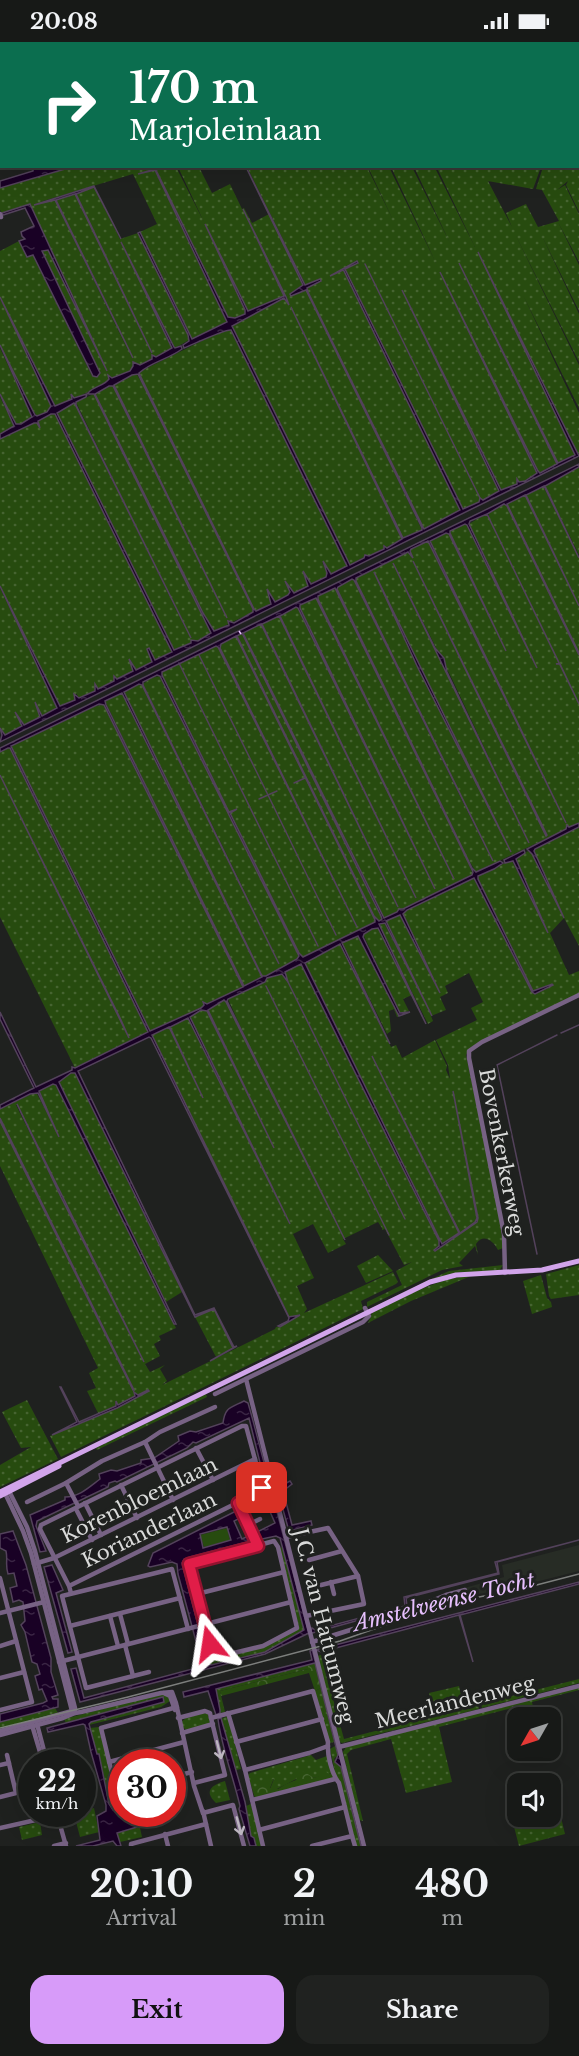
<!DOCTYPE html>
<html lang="en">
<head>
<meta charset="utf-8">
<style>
	:root { --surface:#171917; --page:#202220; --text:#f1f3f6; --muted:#9ea0a1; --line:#363836; --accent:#d79bf9 }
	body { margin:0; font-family:"Libre Baskerville",serif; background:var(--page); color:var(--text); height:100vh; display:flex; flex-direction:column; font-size:22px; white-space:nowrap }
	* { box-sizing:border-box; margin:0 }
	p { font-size:20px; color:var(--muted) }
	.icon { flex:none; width:33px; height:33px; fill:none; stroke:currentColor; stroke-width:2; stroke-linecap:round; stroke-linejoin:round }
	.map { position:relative; height:1804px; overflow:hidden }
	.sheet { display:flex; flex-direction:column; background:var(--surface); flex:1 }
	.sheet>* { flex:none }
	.top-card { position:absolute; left:0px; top:0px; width:579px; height:126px; box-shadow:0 6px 24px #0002,0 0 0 2px var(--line); background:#0b6e4f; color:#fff; overflow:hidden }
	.needle { width:39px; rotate:231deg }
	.controls { position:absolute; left:507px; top:1665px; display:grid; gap:12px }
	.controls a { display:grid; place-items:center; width:54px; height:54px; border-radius:12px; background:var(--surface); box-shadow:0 6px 24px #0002,0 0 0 2px var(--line); font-size:30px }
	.speed { position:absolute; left:18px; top:1707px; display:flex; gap:12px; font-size:30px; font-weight:700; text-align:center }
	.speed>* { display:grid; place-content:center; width:78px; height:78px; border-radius:50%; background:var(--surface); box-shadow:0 6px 24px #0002,0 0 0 2px var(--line); line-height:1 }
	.speed small { font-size:15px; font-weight:400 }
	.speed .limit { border:9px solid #d22; background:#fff; color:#111 }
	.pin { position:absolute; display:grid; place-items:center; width:51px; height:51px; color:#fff; margin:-26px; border-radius:12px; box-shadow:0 3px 9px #0006 }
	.me { position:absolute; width:66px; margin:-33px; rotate:345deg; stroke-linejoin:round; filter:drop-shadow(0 0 4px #0008) }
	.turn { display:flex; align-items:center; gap:21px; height:126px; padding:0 30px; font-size:27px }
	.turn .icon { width:78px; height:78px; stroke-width:2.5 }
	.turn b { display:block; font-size:42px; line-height:51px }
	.eta { display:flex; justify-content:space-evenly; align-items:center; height:102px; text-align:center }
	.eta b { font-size:36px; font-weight:800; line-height:42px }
	.button { display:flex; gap:12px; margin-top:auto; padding:12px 30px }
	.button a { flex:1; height:69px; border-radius:18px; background:var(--accent); color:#111; font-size:24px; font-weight:800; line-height:69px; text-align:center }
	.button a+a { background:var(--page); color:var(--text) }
	.status { display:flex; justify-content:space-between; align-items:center; height:42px; padding:0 30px; background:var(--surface); direction:ltr }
	.status svg { height:16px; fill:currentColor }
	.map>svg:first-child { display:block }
</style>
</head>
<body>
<div class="status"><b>20:08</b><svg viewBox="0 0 49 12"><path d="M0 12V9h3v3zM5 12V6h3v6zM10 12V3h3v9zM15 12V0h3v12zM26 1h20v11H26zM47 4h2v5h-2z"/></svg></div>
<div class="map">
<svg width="579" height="1804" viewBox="0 0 579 1804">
	<defs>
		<pattern id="green-dots" width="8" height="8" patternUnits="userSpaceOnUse" patternTransform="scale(1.5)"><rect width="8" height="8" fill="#274b0f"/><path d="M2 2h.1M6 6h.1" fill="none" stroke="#466431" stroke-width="1.8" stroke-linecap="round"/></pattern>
		<pattern id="forest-crowns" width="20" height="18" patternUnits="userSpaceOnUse" patternTransform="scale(1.5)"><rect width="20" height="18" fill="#274b0f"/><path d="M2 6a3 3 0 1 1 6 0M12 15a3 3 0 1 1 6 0" fill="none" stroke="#466431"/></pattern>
		<pattern id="water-ripples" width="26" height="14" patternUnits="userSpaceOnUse" patternTransform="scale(1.5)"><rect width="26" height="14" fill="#190125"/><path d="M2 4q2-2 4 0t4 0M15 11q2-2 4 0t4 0" fill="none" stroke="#3a2544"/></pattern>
	</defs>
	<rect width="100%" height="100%" fill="#1f211f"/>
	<polygon fill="#272c25" points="579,1503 579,1529 508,1547 466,1554 464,1546 504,1535 502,1523"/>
	<g fill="url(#green-dots)" fill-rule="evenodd">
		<polygon points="578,100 579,100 579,170 566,143 568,139 557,148 565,143 579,172 579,220 558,180 579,223 579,269 541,192 579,272 579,320 515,192 579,323 579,366 523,253 579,371 579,411 577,412 508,273 575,413 558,421 460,221 557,422 539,431 528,410 538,432 525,439 519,440 518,438 517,442 501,448 423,290 499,449 483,458 480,457 479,460 463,468 347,231 345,227 358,221 330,233 343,227 344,229 460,469 424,487 308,250 307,246 320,239 319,237 306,244 247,125 367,125 394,180 368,125 389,125 436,221 391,125 412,125 450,201 414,125 436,128 475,205 438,128 448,128 425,125 541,125 533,147 482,138 488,139 512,185 506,171 526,162 538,185 559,179 542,148 536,147 543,125 578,124"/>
		<polygon points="72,125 162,125 154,127 227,281 192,298 140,190 157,182 133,132 40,160 55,158 132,317 56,157 75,152 152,311 76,151 94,145 120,197 138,191 179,273 188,293 189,298 175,306 174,305 123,203 172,306 140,323 133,320 134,324 130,329 112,337 108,333 109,337 107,340 74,357 70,352 72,357 57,364 52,360 30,317 51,364 47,370 37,374 32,367 0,303 0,257 19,292 0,255 0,209 19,199 27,215 33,213 92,334 97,335 100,331 41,209 48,207 107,329 30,163 2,171 0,168 0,146"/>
		<polygon points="165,125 176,125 204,180 178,125 199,125 212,151 230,142 242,167 244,166 252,181 269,172 303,243 291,251 306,247 422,488 403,496 317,319 402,497 369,514 365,513 364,515 350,523 348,521 232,284 285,256 288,262 286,255 250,183 284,254 248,269 234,240 246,270 245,272 235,276 228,275 156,128"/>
		<polygon points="226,287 231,287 242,308 347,524 331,532 322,520 327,531 326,535 311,541 304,530 309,544 294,551 285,538 290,550 288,553 275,560 269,551 271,562 256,569 251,562 253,570 214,589 205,575 211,591 198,599 175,609 57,371 74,361 75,362 190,596 76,360 94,352 102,367 95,351 113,343 116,350 114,343 115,341 136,331 149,353 139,330"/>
		<polygon points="0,306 32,375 21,382 16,382 0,352"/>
		<polygon points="0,355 14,384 0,392"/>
		<polygon points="51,372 54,372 58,376 172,610 155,618 149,607 152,620 136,628 130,617 133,629 117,637 114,634 114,639 98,647 95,643 95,649 79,656 76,651 75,658 60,664 0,544 0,397 27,383 37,380 40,384 38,379"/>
		<polygon points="579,425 579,513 545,444"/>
		<path d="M543,444l36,72v265l-103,49 -11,-18 8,21 -89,43 -3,-2v4l-23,10 -9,6 -46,21 -4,-3 -2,5 -31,17h-4l-13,-26 13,27 -18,9 -1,-2v3l-36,17 -4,-1 1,2 -3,3 -51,23 -139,-285c17,-8 78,-43 93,-41l126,255 -125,-259 17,-8 92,185 -90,-186 16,-8 2,1 124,250 -123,-251 8,-6 9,-2 116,232 -46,-95 1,-2 -2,1 -67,-137v-3l54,-26 2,1 49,98 -47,-97v-3l16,-9 24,47 -23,-48 5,-2 71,143 -70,-144 18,-8 135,278 -134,-279 34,-16 2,1 38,75 -37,-78 17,-8 28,55 -27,-55 18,-9 130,265 -128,-264 1,-2 15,-8 139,282 -136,-280v-3l52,-26 3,2v-5l17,-8 137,281 -135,-281 17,-8 2,1 29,59 -28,-60v-2l15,-7 2,1 49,99 -47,-100 16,-10 4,4v-6zM413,520l134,273h-1zM393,521l59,116 77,164z"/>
		<polygon points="0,546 57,666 42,674 35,660 40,675 24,683 16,670 22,684 5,693 0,685"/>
		<polygon points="8,706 10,706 149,990 75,1026 0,875 0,710"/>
		<path d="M579,785v119l-15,-28 -14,15 19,42 10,-4v22l-108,54 -5,8 33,156 4,37 -5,2c-5,-10 -15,-17 -22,-6l2,11 -3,-9 -16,17 4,3 -21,4 -75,37v-5l35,-17 -6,-14 16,-9 -8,3 -19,-36 -3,1v-2l-4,-6 -35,17 3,5 -18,9 -15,-29 -20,10 21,44 -17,8 10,23 -3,4 89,-41 5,10 -2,2 -35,17 2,8 -302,148 -11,-21 67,-28 31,-18 -10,5 -4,-2 1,3 -17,9 -3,-4 1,5 -17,9 -12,-24 9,-3 -7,-15 9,-5 -98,-202v-45l133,269 1,-1 -134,-271v-9l36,-17 23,44 -20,-45 14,-7h3l120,244 -17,8 2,4 -7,4 6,12 -15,8 5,8 15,-7 -5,4 7,12 -5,4 113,-56 1,-2h4l20,-13 -10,4 -138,-283 17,-8 34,70 -33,-70 18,-9 72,144 -71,-145 12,-7h5l67,135 -65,-135 16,-10 2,1 28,56 -26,-58 39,-21 15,-4 5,8 -2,-10 17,-8 137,277v5l-4,4 1,1 23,-18 -17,11 -2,-3 -135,-279 35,-18 51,103 5,-2 6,13 33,-18 12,26 -1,4 4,9 -2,-14 -12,-25 41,-20 -6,-12 12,-6 -14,-29 -24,13 3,7 -8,4 6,13 -15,6 2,5 -5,3 -26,-52 10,23 -9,4 6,12 -9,2 -37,-79 9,-5 6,-1 18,33 -17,-37 5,-1 12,23 -10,-25 14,-6 40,78 -37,-79 4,-4 67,-32 58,114 3,2 17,-9v-1l-19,8 -55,-113v-3c12,-5 23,-12 34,-15l36,71 -32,-73 12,-8 4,3 32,63 -30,-65 1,-3zM16,1063h1l126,257z"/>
		<polygon points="358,893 399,974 397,975 394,967 389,969 391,989 387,992 342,901"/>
		<polygon points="71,1031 75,1031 182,1250 166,1260 59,1040"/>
		<polygon points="378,1213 393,1229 366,1241 357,1224"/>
		<polygon points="503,1223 499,1229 461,1230 429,1238 449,1229"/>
		<polygon points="579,1223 579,1253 551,1257 549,1254 546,1232"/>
		<polygon points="541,1233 547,1256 551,1260 552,1265 532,1272 523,1239"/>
		<path d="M471,1234l-60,25 -43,22 4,-10c32,-15 63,-35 99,-37z"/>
		<polygon points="214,1267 233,1306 216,1315 195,1275"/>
		<polygon points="206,1352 207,1355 97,1408 96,1406"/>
		<polygon points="27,1358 58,1417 0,1445 0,1423 31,1405 21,1406 2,1370"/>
		<polygon points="283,1505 304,1588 265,1610 209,1623 207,1620 264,1605 299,1585 279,1506"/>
		<polygon points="321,1613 344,1697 434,1674 429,1651 459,1644 464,1666 478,1662 479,1667 342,1701 340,1700 317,1614"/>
		<polygon points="308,1623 308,1627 220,1649 225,1670 220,1671 216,1647"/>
		<polygon points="579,1637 579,1641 482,1666 481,1662"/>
		<polygon points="579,1645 579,1648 532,1660 535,1675 518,1676 517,1680 516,1681 512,1666 439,1685 452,1740 406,1751 391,1697 351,1708 347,1712 363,1779 359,1778 343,1710 346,1705"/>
		<polygon points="321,1646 334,1700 330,1701 315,1649"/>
		<path d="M160,1652c6,0 8,1 10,7l-9,6 -72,18 1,-3 73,-25 -97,26 -2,-4z"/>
		<polygon points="55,1666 58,1671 0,1686 0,1679"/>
		<polygon points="204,1671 208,1672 210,1681 188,1688 183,1686 181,1680 186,1676"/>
		<polygon points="228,1674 241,1727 236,1728 221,1677"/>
		<polygon points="99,1685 115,1747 107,1750 99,1713 97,1712 90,1686"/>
		<polygon points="335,1704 338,1713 334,1717 341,1724 361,1804 356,1804 340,1740 336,1735 330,1707"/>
		<polygon points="311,1713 316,1718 327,1714 332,1731 314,1736 306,1732 275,1748 270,1747 274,1737 253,1750 248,1733 250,1731"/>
		<path d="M225,1739l5,19 -14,3c-13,-12 -4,-18 9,-22z"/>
		<polygon points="556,1755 565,1792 519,1804 512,1777 521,1775 550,1774 551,1766 555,1764 553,1756"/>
		<polygon points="251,1762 262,1804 256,1804 254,1796 251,1794 246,1764"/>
		<polygon points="94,1766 99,1790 80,1795 74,1772 82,1772 83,1769"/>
		<polygon points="129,1772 137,1772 142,1795 120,1800 117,1791 136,1785"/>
		<polygon points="40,1780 42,1793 22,1798 19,1785"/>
	</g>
	<g fill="url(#forest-crowns)">
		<polygon points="315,1621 321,1646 315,1649 309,1631 221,1654 220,1649 308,1627 308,1623"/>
		<polygon points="303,1729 314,1736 322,1733 325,1729 329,1732 332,1731 333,1736 255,1756 253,1750 274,1736 270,1746 278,1747 286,1742 296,1738 298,1732"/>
	</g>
	<polygon fill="#274b0f" points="227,1486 230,1498 204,1505 200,1493"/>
	<g fill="url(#water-ripples)" stroke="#53425b" stroke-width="1.5" fill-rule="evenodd">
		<polygon points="33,125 33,124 72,125 0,146 0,139 33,129"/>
		<path d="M162,125h3l-9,3 72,147 7,1 10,-4v-4l-40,-86 43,87 36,-15 -41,-87 43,88 3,8 -5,-7 -52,28 118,239 14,-7 1,-3 4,1 15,-7v-3l3,2 15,-9 -111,-232 112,231 19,-8v-2l-116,-238 -15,6 -1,-2 13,-9 -57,-118 59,118 15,-6 1,2 -14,7 1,4 116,237 36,-19 -116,-239 -1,-1 -13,6 27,-15 1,2 -13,6 2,4 116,236 16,-7 1,-4 3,2 16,-9 -97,-201 99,200 16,-6v-5l2,3 6,-1 12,-8 -97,-201 98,199 2,2 17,-9 -98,-201 99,200 17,-8 -97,-203 101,204 -579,286 2,-7 -2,-7 5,7 17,-9 -7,-14 9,13 16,-8 -5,-15 7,14 15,-8 -57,-122 60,120 15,-6 -1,-6 5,4 16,-7v-7l3,5 16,-8v-5l3,3 16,-8 -4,-12 7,11 16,-8 -5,-13 2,-1 6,12 17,-8 -117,-238h-4l-13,7 2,7 -3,-5h-3l-34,16v-5l14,-8 -14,-32 16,30h5l11,-7 -32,-72 35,70 2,1 10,-4 4,-6 -51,-109 55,109 17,-7 -1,-5 3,4 13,-4 -1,3 -10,5v3l115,233 -116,-234 -1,-1 -17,10 117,237 17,-7v-3l7,1 13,-8 -117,-239h-5l-1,-1c6,-7 16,-7 21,-14l-1,-4 4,3 18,-7 3,-5v-4l7,3 12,-6v-4l4,2 16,-9 -51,-106 53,105 1,1 6,-2 1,3c-13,10 -31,13 -43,24l115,236 2,2 15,-7 -4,-15 8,13 13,-7 2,-3 -5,-11 9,12 14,-7 -5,-15 8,13 15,-7 1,-4 -4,-12 8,13 16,-8 -116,-236c-6,-1 -39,15 -47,18l-1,-3 6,-4 -1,-6 -50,-102 2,-1 52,107 35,-17 -72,-152 -17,4zM138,332l115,235v3l-19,11 -6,-2 1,4 -15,6 -11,-18 -108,-219 14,-8h4l114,232 -113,-233 18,-10z"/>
		<polygon points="94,144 121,197 94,145 76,152 152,311 75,152 56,158 133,316 55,158 34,163"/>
		<polygon points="30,162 107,329 48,208 42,209 100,331 97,335 93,334 33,213 27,215 19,199 25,197 22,194 21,190 34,184 25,166 3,173 2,171"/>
		<path d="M579,422v3l-34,19 34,72 -35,-72 -18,9 53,111 -54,-111 -18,9 72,149v2l-72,-149 -3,-2 -17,10 92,190 -19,-40h-4l3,-1 -72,-149 -17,7 -1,3 68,144 -70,-143 -2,-1 -15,7v2l56,118 -57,-117 -3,-1 -16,8 136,282 -138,-282 -17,8 -1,2 3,7 -5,-6 -52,26v3l137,280 -139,-281 -2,-1 -14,8 -1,2 135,279 4,4 24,-11 3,2 -9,6 -16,7v3l55,112 19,-7 1,1 -18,9 -3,-2 -58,-114 -67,32 -4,4 37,79 -40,-78 -14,6 46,95 -47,-93 -6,1 47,100 -48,-96 -6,1 -8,5 -1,3 37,76 10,-1 -11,4 -41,-80 -16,7 48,101 -50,-100 -35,19 137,281 17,-11 -87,-177 88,177 15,-11 2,-4 -24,-127 25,127 -1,4 -42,29 -1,-1 5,-4v-5l-138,-277 -16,8 3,10 -6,-8 -15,4 -2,4 -37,17 -1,2 118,239 -119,-238 -2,-2 -16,10 66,138 -67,-137 -6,-1 -11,7 100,207 -102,-206 -18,9 33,71 -34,-71 -17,8 137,282 11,-2 -20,12 -2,-1 10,-5 1,-3 -138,-280 -2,-1 -71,34 117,244 19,-7 20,39 3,-1 -27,15 23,-13 -19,-39 -19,8 -120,-244h-4l-12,9 117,242h-2l-118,-239 -3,-1 -14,7 20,46 -21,-44 -8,1 -30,15v-4l34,-17 -34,-69v-7l36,75 36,-17v-3l3,1 73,-36 -138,-284h-2l-8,4v-4zM335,546l138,284 -1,3 -69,34h-4l-2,3 -13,6 -141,-285 18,-9 137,283 -136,-283 17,-8 137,282 -136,-282 16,-9 2,1 137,281 -135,-281v-3l16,-7 138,281 -136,-280v-3zM242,591l139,283 1,3 -3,2 -5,-5 -137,-280zM236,594l139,284v2l-72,35 -4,-4 -69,-140 7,-4 -8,3 -67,-137v-3l54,-26 2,1 139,280 -137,-279 1,-4zM157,633l3,1 139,280 -2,3 -31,17h-4l-138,-284 15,-8 3,1 137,279 -136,-279v-3zM122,651l140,284 -18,9 -138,-281 -1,-4zM99,662l5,1 139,282 -36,17 -4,-2 1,3 -3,3 -51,23 -139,-285z"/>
		<polygon points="413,519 547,793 546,794"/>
		<polygon points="393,521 435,606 444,616 447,630 529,801"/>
		<polygon points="374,530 511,810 418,626"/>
		<polygon points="0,733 121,978 129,996"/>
		<polygon points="579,781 579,785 535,807 534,809 564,876 532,812 527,807 566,787 567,783 569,785"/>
		<polygon points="524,808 525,811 516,817 548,891 513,819 505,821 504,818"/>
		<polygon points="17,1062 144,1320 61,1155"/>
		<polygon points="0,1076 134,1348 133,1348 0,1079"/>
		<polygon points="60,1345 61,1345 79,1380 116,1364 116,1359 118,1363 135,1354 134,1350 138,1353 148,1348 149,1349 117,1366 52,1393 77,1380"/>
		<path d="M244,1359l4,2 4,14 57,216 -44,21 -185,48 -9,-33 5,-1 8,30 116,-31 1,-7 -23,-86 -1,-10 -5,-2 -22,5 -2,-1 5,-13 85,-43 4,7 -8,4 8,18 9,-4v6l-61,16 -6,2 -2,4 26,101 3,1 54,-13 39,-22 -24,-92 -4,-2 -14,3 -5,-7 18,-9 -8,-18 -19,9 -3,-7 21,-8 2,-4 -19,-77 -53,25 -3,-1 -6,6 -70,34 -2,-1 -6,2 -1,4 -71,34 -1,5 10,25 -6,1 -10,-37 35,-15v-3c14,0 23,-9 35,-18l-1,-5 12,-4 6,1 24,-8v-3l13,-2 25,-17 -1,-5 12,-5 6,1 27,-9c2,-16 7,-15 21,-22zM227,1485l4,13 -28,8 -3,-14z"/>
		<polygon points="290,1439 292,1442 283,1449 292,1483 311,1479 312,1483 289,1489 277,1446"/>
		<path d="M13,1489l13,34 25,93v14l7,23 -6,2 1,2h5v8l-58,15v-8l43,-11 4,-2 -5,-12 -3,1 -4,-14 5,-2 -3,-10 -5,-2 -7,-30 -4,-7 4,-4 -2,-19 -4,-2 -6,2 -3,-14 7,-2 -3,-13 -6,1c-3,-9 0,-14 -2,-23l-6,-3v-14z"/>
		<polygon points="579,1498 497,1520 499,1532 406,1556 407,1564 406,1565 312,1591 311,1589 312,1586 315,1588 405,1564 404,1555 498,1531 495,1520"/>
		<polygon points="52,1523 63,1548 56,1551 72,1610 68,1611 44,1525"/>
		<polygon points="579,1540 579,1542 460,1573 473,1620 459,1573 321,1610 316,1608"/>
		<polygon points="313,1608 313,1611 363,1804 361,1804 341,1725 335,1720 338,1713 315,1621 216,1647 220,1668 220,1671 216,1673 208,1649 184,1655 183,1650 312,1618 310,1609"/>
		<polygon points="163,1655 164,1660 91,1680 89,1682 97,1712 99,1712 109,1762 113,1768 121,1766 122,1772 129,1772 134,1778 137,1785 117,1791 121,1804 117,1804 113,1799 93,1804 76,1804 100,1798 97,1774 106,1769 106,1763 91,1710 85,1683 83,1682 48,1690 47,1686"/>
		<path d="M221,1676l24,84 6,34 3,2 2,8h-6l-11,-37 1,-3c-7,-30 -18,-57 -22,-87z"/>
	</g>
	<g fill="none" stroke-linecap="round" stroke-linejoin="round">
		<g stroke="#53425b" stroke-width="1.5">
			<polyline points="365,222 480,456"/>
			<polyline points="199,613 268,753 277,749"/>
			<polyline points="179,621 318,904"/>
			<polyline points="294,741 305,736"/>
			<polyline points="259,757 268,753 336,893"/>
			<polyline points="288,940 405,1177"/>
			<polyline points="266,944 389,1193"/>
			<polyline points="561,991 579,983"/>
			<polyline points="537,1212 497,1023 557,993"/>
		</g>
		<polyline stroke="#e7c0fe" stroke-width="1.5" stroke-dasharray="8 6" stroke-linecap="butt" points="239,589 241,592"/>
		<g stroke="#776284" stroke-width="4.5">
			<polyline points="48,0 48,2"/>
			<polyline points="0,123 2,123"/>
			<polyline points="0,172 1,175"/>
			<polyline points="505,1231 504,1192 469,1016 469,1009 482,1000 579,953"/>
			<polyline points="246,1337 364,1804"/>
			<polyline points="215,1352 363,1280 369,1274 365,1266"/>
			<polyline points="145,1400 173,1458"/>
			<polyline points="196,1406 213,1438"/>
			<polyline points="66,1441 78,1464"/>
			<polyline points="121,1443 137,1476"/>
			<polyline points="4,1449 23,1489 31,1511 72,1669"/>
			<polyline points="27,1460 66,1441 102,1419 145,1400 160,1390 215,1365"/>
			<polyline points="85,1461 101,1493"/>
			<polyline points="238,1461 258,1504"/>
			<polyline points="77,1469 92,1498"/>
			<polyline points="248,1483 260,1477"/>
			<polyline points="286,1495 328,1486 358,1534 364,1562 306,1574"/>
			<polygon points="274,1499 278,1505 297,1586 263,1604 213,1616 189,1522"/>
			<polyline points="309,1518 342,1509"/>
			<polyline points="34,1522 54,1516 255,1417"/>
			<polyline points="0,1536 32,1660 0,1668"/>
			<polyline points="331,1540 334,1552"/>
			<polyline points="69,1544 261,1449 263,1447 246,1384 242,1384 41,1483 40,1487 69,1544 71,1551"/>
			<polyline points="317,1544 358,1534"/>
			<polyline points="197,1552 284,1530"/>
			<polyline points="0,1571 44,1560"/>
			<polyline points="120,1572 128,1602"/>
			<polyline points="110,1574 118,1604"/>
			<polyline points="70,1584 180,1556"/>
			<polyline points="312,1600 395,1574 446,1553 465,1548"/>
			<polyline points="125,1603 133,1634"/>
			<polyline points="0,1604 16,1599"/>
			<polyline points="59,1620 291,1560"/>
			<polyline points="149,1630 86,1646 62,1554 172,1527 188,1587"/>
			<polyline points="0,1636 24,1630"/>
			<polyline points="164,1651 170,1654 175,1668"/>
			<polyline points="228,1671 245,1728 263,1804"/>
			<polyline points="178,1676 205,1669 210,1671 211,1676 225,1733 194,1741"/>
			<path d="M211,1676l102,-27 15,51c-1,12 3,31 11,41l13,53 -40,10"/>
			<polyline points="37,1682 47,1720"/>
			<polyline points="32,1683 43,1720"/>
			<polyline points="0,1689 72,1669 75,1671 81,1670 161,1651 172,1650 176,1661 194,1744 203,1771"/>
			<polyline points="182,1691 213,1682"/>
			<polyline points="0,1693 63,1676 75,1671 75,1666 35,1509 27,1485 8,1447"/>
			<polyline points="236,1700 322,1677"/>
			<polyline points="339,1705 579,1644"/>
			<polyline points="58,1720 56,1714 65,1713 67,1720"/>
			<polyline points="109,1720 184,1700"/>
			<polyline points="0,1723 9,1721"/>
			<polyline points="245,1728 309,1711 328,1704"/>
			<polyline points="172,1735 192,1730"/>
			<polyline points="16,1744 32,1739"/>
			<polyline points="122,1748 116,1748 101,1686 177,1665"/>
			<polyline points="0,1755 16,1751 7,1713"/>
			<polyline points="252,1758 335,1737"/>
			<polyline points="203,1769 211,1804"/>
			<polyline points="203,1771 233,1763 244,1804"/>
			<polyline points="57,1772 66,1804"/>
			<polyline points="0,1786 58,1773"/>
			<polyline points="259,1788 345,1765"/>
			<polyline points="165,1792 168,1804"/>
			<polyline points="352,1794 355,1804"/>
			<polyline points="54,1804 66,1801"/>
			<polyline points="131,1804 131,1802 206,1782"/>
		</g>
		<g stroke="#d1a4ea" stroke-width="5">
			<polyline points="0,1450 430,1240 456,1233 542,1228 579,1219"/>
			<polyline points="0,1454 59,1424"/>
		</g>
		<polyline stroke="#7d7f7d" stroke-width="1.5" points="0,1686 128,1655 340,1599 448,1561 525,1546 579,1532"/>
	</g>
	<defs><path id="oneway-shaft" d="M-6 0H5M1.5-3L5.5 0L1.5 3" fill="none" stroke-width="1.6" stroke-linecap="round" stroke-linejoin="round" transform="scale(1.5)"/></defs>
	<g stroke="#bcb6c0">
		<use href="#oneway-shaft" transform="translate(219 1708) rotate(76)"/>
		<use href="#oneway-shaft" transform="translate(239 1784) rotate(75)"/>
	</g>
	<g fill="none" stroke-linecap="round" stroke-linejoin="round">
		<g stroke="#92132f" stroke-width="15">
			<polyline id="route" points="210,1602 189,1522 258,1504 238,1461 260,1450 262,1446"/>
		</g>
		<use href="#route" stroke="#e11d48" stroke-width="10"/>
	</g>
	<g text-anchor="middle" stroke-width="6" stroke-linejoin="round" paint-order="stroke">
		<g font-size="20" fill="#d9dad9" stroke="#1f211f">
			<text transform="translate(502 1110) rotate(79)" y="7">Bovenkerkerweg</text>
			<text transform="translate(139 1458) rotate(-26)" y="7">Korenbloemlaan</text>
			<text transform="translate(149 1488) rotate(-26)" y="7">Korianderlaan</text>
			<text transform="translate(324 1584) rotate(76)" y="7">J.C. van Hattumweg</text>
			<text transform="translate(455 1660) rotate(-14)" y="7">Meerlandenweg</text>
		</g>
		<g font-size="21" font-style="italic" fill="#e7c0fe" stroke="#1f211f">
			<text transform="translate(444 1560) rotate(-14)" y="7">Amstelveense Tocht</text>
		</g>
	</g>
</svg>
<div class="controls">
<a><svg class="needle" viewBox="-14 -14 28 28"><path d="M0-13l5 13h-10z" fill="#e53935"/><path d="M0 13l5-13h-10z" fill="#9ea0a1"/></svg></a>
<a><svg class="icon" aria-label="sound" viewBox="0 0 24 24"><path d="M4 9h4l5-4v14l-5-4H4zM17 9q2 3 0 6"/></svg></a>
</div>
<div class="speed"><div>22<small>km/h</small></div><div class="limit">30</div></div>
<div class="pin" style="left:262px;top:1446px;background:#d93025"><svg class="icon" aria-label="arrive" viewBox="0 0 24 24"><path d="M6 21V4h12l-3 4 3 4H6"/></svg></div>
<svg class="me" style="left:210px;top:1602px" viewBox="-20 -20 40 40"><path d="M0-17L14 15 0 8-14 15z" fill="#e11d48" stroke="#fff" stroke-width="4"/></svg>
<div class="top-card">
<div class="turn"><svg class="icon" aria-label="right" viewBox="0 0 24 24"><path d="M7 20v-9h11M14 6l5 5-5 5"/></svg><div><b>170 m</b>Marjoleinlaan</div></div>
</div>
</div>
<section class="sheet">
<div class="eta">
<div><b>20:10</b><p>Arrival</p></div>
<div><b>2</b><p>min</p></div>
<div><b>480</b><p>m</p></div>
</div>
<div class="button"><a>Exit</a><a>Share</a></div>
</section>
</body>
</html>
